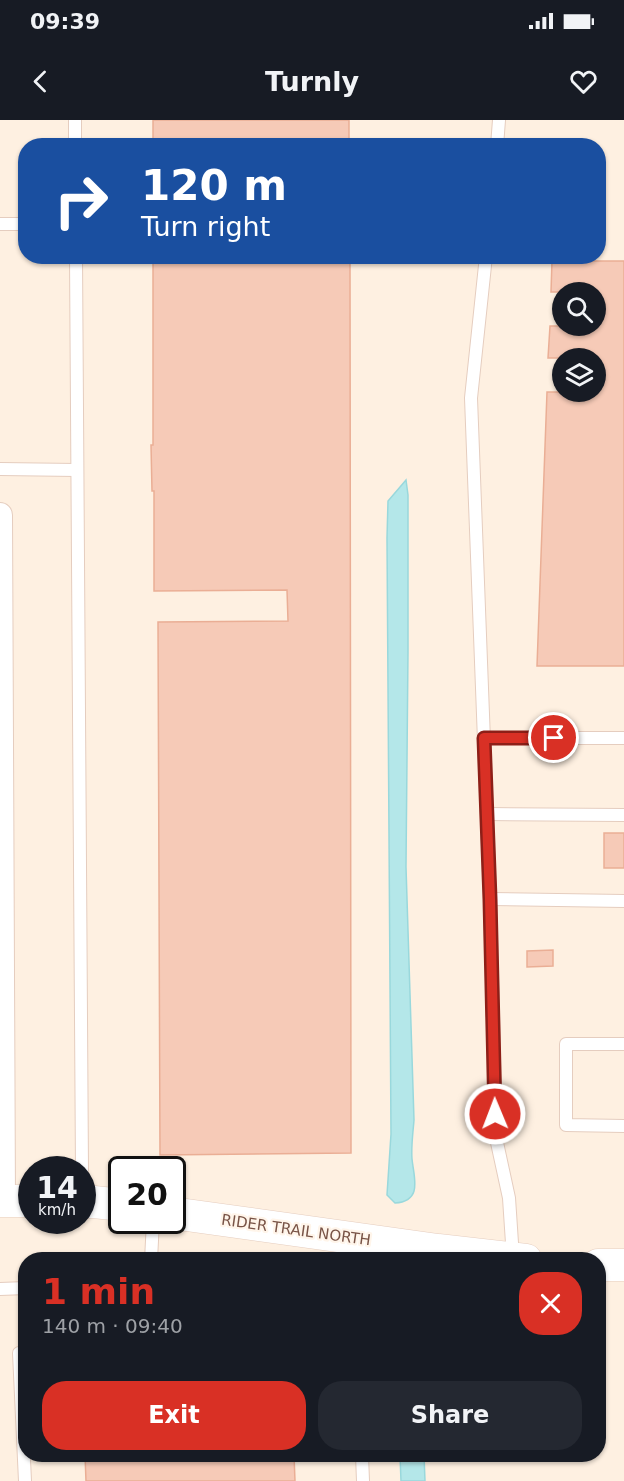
<!DOCTYPE html>
<html lang="en">
<head>
<meta charset="utf-8">
<style>
	:root { --surface:#171b24; --page:#242831; --text:#f1f3f6; --muted:#9ea1a6; --accent:#d93025 }
	body { margin:0; font-family:"DejaVu Sans",sans-serif; background:var(--page); color:var(--text); height:100vh; display:flex; flex-direction:column; font-size:22px; white-space:nowrap }
	* { box-sizing:border-box; margin:0 }
	p { font-size:20px; color:var(--muted) }
	.icon { flex:none; width:33px; height:33px; fill:none; stroke:currentColor; stroke-width:2; stroke-linecap:round; stroke-linejoin:round }
	.map { position:relative; flex:1; overflow:hidden }
	.panel { position:absolute; left:18px; top:1132px; width:588px; height:210px; display:flex; flex-direction:column; background:var(--surface); border-radius:24px; box-shadow:0 2px 4px #0004 }
	.panel>* { flex:none }
	.top-card { position:absolute; left:18px; top:18px; width:588px; height:126px; border-radius:24px; box-shadow:0 2px 4px #0004; background:#1a4fa0; color:#fff; overflow:hidden }
	.tools { position:absolute; left:552px; top:162px; display:grid; gap:12px }
	.tools a { display:grid; place-items:center; width:54px; height:54px; border-radius:50%; background:var(--surface); box-shadow:0 2px 4px #0004; font-size:30px }
	.speed { position:absolute; left:18px; top:1036px; display:flex; gap:12px; font-size:30px; font-weight:700; text-align:center }
	.speed>* { display:grid; place-content:center; width:78px; height:78px; border-radius:50%; background:var(--surface); box-shadow:0 2px 4px #0004; line-height:1 }
	.speed small { font-size:15px; font-weight:400 }
	.speed .limit { border:3px solid #111; border-radius:9px; background:#fff; color:#111 }
	.pin { position:absolute; display:grid; place-items:center; width:51px; height:51px; color:#fff; margin:-26px; border:3px solid #fff; border-radius:50%; box-shadow:0 2px 6px #0007 }
	.me { position:absolute; width:66px; margin:-33px; rotate:359deg; stroke-linejoin:round; filter:drop-shadow(0 0 4px #0008) }
	.turn { display:flex; align-items:center; gap:21px; height:126px; padding:0 24px; font-size:27px }
	.turn .icon { width:78px; height:78px; stroke-width:2.5 }
	.turn b { display:block; font-size:42px; line-height:51px }
	.round { display:grid; place-items:center; flex:none; width:63px; height:63px; border-radius:24px; background:var(--page) }
	.headline { display:flex; align-items:center; justify-content:space-between; height:102px; padding:0 24px }
	h1 { font-size:36px; font-weight:600; line-height:45px; color:var(--accent) }
	.button { display:flex; gap:12px; margin-top:auto; padding:12px 24px }
	.button a { flex:1; height:69px; border-radius:24px; background:var(--accent); color:#fff; font-size:24px; font-weight:600; line-height:69px; text-align:center }
	.button a+a { background:var(--page); color:var(--text) }
	.status { display:flex; justify-content:space-between; align-items:center; height:42px; padding:0 30px; background:var(--surface); direction:ltr }
	.status svg { height:16px; fill:currentColor }
	header { display:flex; justify-content:space-between; align-items:center; height:78px; padding:0 24px; background:var(--surface); font-size:27px; font-weight:600 }
	.map>svg:first-child { display:block }
</style>
</head>
<body>
<div class="status"><b>09:39</b><svg viewBox="0 0 49 12"><path d="M0 12V9h3v3zM5 12V6h3v6zM10 12V3h3v9zM15 12V0h3v12zM26 1h20v11H26zM47 4h2v5h-2z"/></svg></div>
<header><svg class="icon" aria-label="back" viewBox="0 0 24 24"><path d="M15 5l-7 7 7 7"/></svg>Turnly<svg class="icon" aria-label="heart" viewBox="0 0 24 24"><path d="M12 20l-8-8c-3-5 5-10 8-4 3-6 11-1 8 4z"/></svg></header>
<div class="map">
<svg width="624" height="1361" viewBox="0 0 624 1361">
	<rect width="100%" height="100%" fill="#fef0e1"/>
	<g fill="#b4e7e9" stroke="#99d8dc" stroke-width="1.5">
		<path d="M406,360l2,15v156l-2,216 8,253c-1,13 -3,26 -2,39 2,19 11,42 -17,44l-8,-8 4,-61 -4,-596 1,-37z"/>
		<polygon points="400,1335 424,1335 425,1361 401,1361"/>
	</g>
	<g fill="#f6cab7" stroke="#eaae95" stroke-width="1.5">
		<rect x="153" y="0" width="196" height="26"/>
		<polygon points="153,136 350,136 351,1033 160,1035 158,502 288,501 287,470 154,471 154,371 152,371 151,325 153,325"/>
		<polygon points="552,141 624,141 624,546 537,546 547,272 596,272 596,238 548,238 550,206 596,206 596,172 551,172"/>
		<rect x="604" y="713" width="20" height="35"/>
		<polygon points="553,830 553,846 527,847 527,831"/>
		<polygon points="85,1335 294,1335 295,1361 86,1361"/>
	</g>
	<g fill="none" stroke-linecap="round" stroke-linejoin="round">
		<g stroke="#e5cdbf" stroke-width="14">
			<g id="service">
				<polyline points="75,0 75,26"/>
				<polyline points="497,26 499,0"/>
				<polyline points="0,104 26,104"/>
				<polyline points="76,136 82,1050"/>
				<polyline points="486,136 471,278 490,779 496,1018 509,1078 513,1138"/>
				<polyline points="0,349 77,350"/>
				<polyline points="484,618 624,618"/>
				<polyline points="487,694 624,695"/>
				<polyline points="490,779 624,781"/>
				<polyline points="624,924 566,924 566,1005 624,1006"/>
				<polyline points="151,1140 153,1101"/>
				<polyline points="0,1169 26,1168"/>
				<polyline points="19,1233 25,1361"/>
				<polyline points="362,1335 363,1361"/>
			</g>
		</g>
		<g stroke="#e5cdbf" stroke-width="26">
			<polyline id="minor" points="0,395 3,1080"/>
		</g>
		<g stroke="#e5cdbf" stroke-width="33">
			<g id="tertiary">
				<polyline points="0,1081 32,1081"/>
				<polyline points="82,1082 94,1082 122,1085"/>
				<polyline points="172,1093 438,1130 526,1140"/>
				<polyline points="598,1145 624,1145"/>
			</g>
		</g>
		<use href="#service" stroke="#fff" stroke-width="12"/>
		<use href="#minor" stroke="#fff" stroke-width="24"/>
		<use href="#tertiary" stroke="#fff" stroke-width="32"/>
	</g>
	<g fill="none" stroke-linecap="round" stroke-linejoin="round">
		<g stroke="#8d1f18" stroke-width="15">
			<polyline id="route" points="495,994 490,779 484,618 554,618"/>
		</g>
		<use href="#route" stroke="#d93025" stroke-width="10"/>
	</g>
	<g text-anchor="middle" stroke-width="4.5" stroke-linejoin="round" paint-order="stroke">
		<g font-size="15" fill="#785346" stroke="#fff5ea">
			<text transform="translate(296 1110) rotate(8)" y="5">RIDER TRAIL NORTH</text>
		</g>
	</g>
</svg>
<div class="tools">
<a><svg class="icon" aria-label="search" viewBox="0 0 24 24"><circle cx="10" cy="10" r="6"/><path d="M15 15l6 6"/></svg></a>
<a><svg class="icon" aria-label="layers" viewBox="0 0 24 24"><path d="M12 4l9 5-9 5-9-5zM3 14l9 5 9-5"/></svg></a>
</div>
<div class="speed"><div>14<small>km/h</small></div><div class="limit">20</div></div>
<div class="pin" style="left:554px;top:618px;background:#d93025"><svg class="icon" aria-label="arrive" viewBox="0 0 24 24"><path d="M6 21V4h12l-3 4 3 4H6"/></svg></div>
<svg class="me" style="left:495px;top:994px" viewBox="-20 -20 40 40"><circle r="17" fill="#d93025" stroke="#fff" stroke-width="3"/><path d="M0-11L8 9 0 5-8 9z" fill="#fff"/></svg>
<div class="top-card">
<div class="turn"><svg class="icon" aria-label="right" viewBox="0 0 24 24"><path d="M7 20v-9h11M14 6l5 5-5 5"/></svg><div><b>120 m</b>Turn right</div></div>
</div>
<section class="panel">
<div class="headline"><div><h1>1 min</h1><p>140 m · 09:40</p></div><a class="round" style="background:#d93025;color:#fff"><svg class="icon" aria-label="close" viewBox="0 0 24 24"><path d="M6 6l12 12M18 6L6 18"/></svg></a></div>
<div class="button"><a>Exit</a><a>Share</a></div>
</section>
</div>
</body>
</html>
